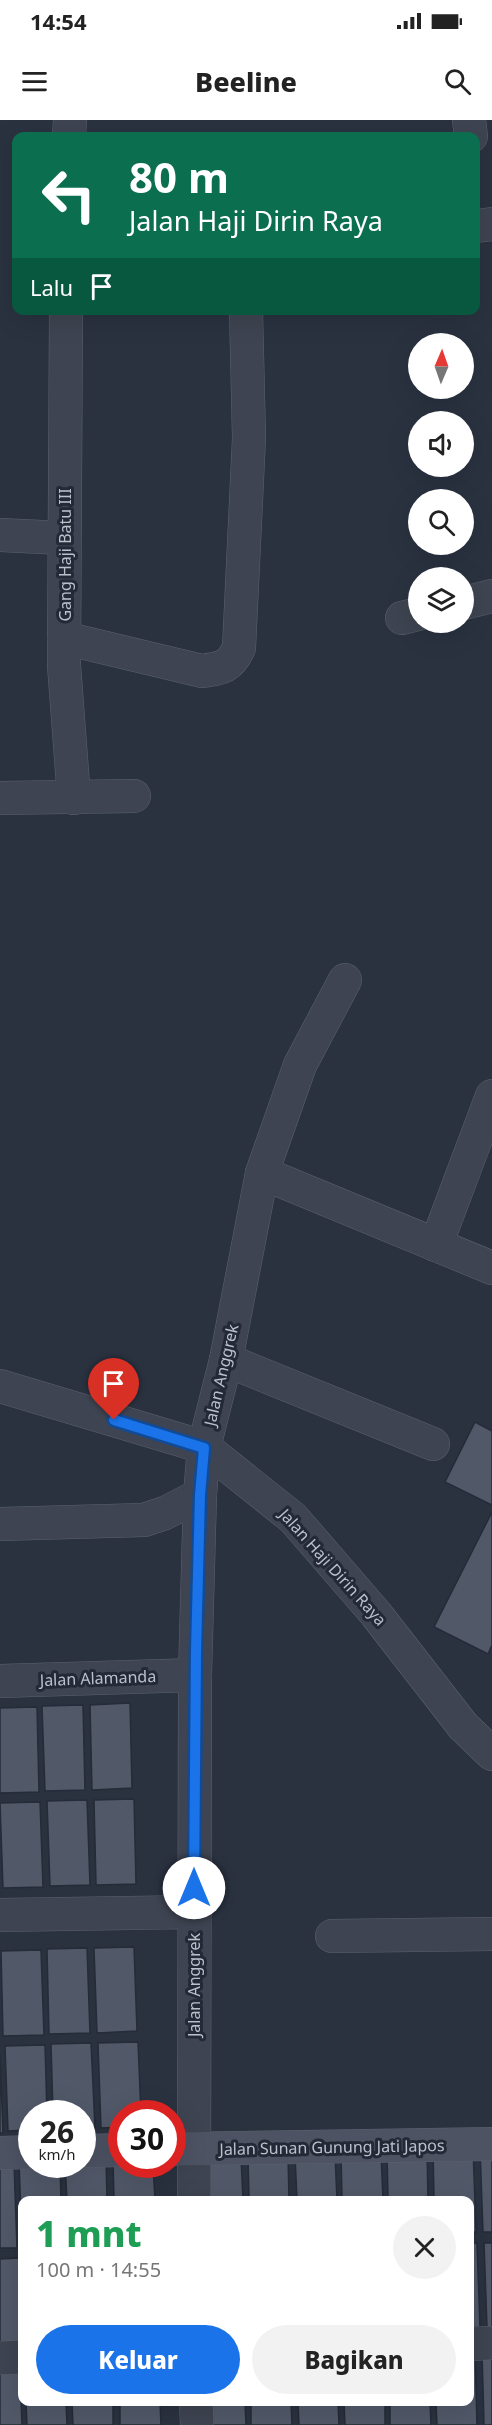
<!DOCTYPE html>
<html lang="id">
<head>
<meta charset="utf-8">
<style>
	:root { --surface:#fff; --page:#f2f2f2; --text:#222; --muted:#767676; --accent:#1a73e8 }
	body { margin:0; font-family:"Noto Sans",sans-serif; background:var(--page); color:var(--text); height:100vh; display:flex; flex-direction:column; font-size:22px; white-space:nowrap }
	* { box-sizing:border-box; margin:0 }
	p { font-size:20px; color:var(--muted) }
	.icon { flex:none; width:33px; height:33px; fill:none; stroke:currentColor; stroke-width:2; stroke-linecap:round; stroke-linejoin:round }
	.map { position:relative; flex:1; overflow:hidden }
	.sheet { position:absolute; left:18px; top:2076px; width:456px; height:210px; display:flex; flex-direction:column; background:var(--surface); border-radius:12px; box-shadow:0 6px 24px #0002 }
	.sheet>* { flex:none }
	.guide { position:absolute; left:12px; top:12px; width:468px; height:183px; border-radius:12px; box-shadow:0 6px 24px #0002; background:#0b6e4f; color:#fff; overflow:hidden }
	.needle { width:39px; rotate:2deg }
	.fabs { position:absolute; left:408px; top:213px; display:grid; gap:12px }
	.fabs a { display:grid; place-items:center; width:66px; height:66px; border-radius:50%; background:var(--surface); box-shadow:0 6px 24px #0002; font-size:30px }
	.speed { position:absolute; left:18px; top:1980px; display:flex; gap:12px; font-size:30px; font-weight:700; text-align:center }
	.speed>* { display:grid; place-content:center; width:78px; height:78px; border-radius:50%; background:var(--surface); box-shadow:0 6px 24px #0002; line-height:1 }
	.speed small { font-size:15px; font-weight:400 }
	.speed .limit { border:9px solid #d22; background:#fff; color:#111 }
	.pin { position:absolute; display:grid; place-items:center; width:51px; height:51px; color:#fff; margin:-62px -26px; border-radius:50% 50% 50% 0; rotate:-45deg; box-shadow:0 0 6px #0007 }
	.pin .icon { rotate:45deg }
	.me { position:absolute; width:66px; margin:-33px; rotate:0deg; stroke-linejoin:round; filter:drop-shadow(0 0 4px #0008) }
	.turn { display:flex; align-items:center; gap:21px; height:126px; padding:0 18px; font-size:27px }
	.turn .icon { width:78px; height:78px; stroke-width:2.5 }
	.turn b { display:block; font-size:42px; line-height:51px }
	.then { display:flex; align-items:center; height:57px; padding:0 18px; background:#0003; gap:12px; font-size:22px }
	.round { display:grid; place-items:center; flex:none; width:63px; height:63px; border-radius:32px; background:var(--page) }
	.summary { display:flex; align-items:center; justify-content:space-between; height:102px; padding:0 18px }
	h1 { font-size:36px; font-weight:800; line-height:45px; color:#1e9e55 }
	.primary-button { display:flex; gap:12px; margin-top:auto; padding:12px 18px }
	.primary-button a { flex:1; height:69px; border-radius:36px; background:var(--accent); color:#fff; font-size:24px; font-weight:800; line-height:69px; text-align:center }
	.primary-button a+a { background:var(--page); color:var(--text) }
	.status { display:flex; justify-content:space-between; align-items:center; height:42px; padding:0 30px; background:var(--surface); direction:ltr }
	.status svg { height:16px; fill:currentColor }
	header { display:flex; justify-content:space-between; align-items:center; height:78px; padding:0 18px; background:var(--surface); font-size:27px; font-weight:800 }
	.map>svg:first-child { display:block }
</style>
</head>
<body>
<div class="status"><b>14:54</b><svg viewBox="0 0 49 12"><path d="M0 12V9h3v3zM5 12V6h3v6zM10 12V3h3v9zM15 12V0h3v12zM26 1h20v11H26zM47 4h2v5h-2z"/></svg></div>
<header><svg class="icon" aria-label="menu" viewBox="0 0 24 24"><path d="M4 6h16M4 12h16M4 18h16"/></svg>Beeline<svg class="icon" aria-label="search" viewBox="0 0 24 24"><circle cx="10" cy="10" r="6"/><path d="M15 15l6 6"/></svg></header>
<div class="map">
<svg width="492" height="2305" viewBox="0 0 492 2305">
	<rect width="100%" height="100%" fill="#2a3240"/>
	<g fill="#515969" stroke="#252b38" stroke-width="1.5">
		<polygon points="475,1302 492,1311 492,1385 445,1362"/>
		<polygon points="492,1392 492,1525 488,1534 434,1507"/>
		<polygon points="130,1583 132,1668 92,1670 90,1585"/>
		<polygon points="83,1585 85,1670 45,1671 42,1586"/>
		<polygon points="37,1587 39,1672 0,1673 0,1588"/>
		<polygon points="134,1679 136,1764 96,1765 94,1680"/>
		<polygon points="87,1680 90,1765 50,1766 47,1681"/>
		<polygon points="40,1682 43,1767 3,1768 0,1683"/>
		<polygon points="134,1827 137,1911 97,1913 94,1828"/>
		<polygon points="87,1828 90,1913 49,1914 47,1829"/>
		<polygon points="41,1830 44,1915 3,1916 1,1831"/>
		<polygon points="138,1922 141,1994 122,1994 122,2007 101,2008 98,1923"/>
		<polygon points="91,1923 95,2008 82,2008 82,1994 53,1994 51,1924"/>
		<polygon points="45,1925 47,1994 32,1994 32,2010 8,2011 5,1926"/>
		<polygon points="0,1934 3,2013 0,2013"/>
		<polygon points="473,2027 476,2112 470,2112 470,2080 434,2080 433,2028"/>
		<polygon points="492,2027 492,2112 483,2112 480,2028"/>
		<polygon points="427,2029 428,2080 388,2080 387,2030"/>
		<polygon points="381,2032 383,2080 342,2080 341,2033"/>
		<polygon points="335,2034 337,2080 297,2080 295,2035"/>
		<polygon points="288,2035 289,2080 249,2080 248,2036"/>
		<polygon points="241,2037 243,2080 203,2080 201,2038"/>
		<polygon points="106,2038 107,2080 67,2080 65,2044 82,2044"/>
		<polygon points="113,2038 122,2044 153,2044 155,2080 114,2080"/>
		<polygon points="19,2041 32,2044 60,2044 61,2080 22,2080 22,2126"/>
		<polygon points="0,2043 14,2043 17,2128 0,2128"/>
		<polygon points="470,2123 477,2123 480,2207 470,2208"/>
		<polygon points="484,2123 492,2123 492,2208 487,2208"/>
		<polygon points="19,2138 21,2223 0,2223 0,2139"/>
		<polygon points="470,2232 475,2232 477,2305 437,2305 436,2282 470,2282"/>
		<polygon points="482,2232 492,2232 492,2305 484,2305"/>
		<polygon points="0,2252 20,2252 22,2305 0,2305"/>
		<polygon points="26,2282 66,2282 67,2305 27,2305"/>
		<polygon points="72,2282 113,2282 113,2305 73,2305"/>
		<polygon points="120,2282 160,2282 161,2305 120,2305"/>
		<polygon points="204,2282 245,2282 246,2305 205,2305"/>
		<polygon points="251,2282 291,2282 292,2305 251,2305"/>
		<polygon points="298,2282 338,2282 339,2305 299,2305"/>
		<polygon points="344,2282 385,2282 385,2305 345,2305"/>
		<polygon points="390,2282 430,2282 431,2305 390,2305"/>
	</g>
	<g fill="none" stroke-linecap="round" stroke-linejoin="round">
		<g stroke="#5c626e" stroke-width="34">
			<g id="street">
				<polyline points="469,0 471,16"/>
				<polyline points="69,16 70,0"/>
				<polyline points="476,106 492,104"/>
				<polyline points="66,190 64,545 74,678"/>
				<polyline points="0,415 63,418"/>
				<polyline points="464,483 492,476"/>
				<polyline points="402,498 418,494"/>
				<path d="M64,518l138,33c21,-3 28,-4 37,-23l10,-210 -3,-128"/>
				<polyline points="0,678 134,676"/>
				<polyline points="262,1053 492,1148"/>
				<polyline points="436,1125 492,976"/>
				<polyline points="226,1240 433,1324"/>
				<polyline points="0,1266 204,1327 293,1398 376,1494 463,1606 492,1634"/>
				<polyline points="0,1404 144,1400 165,1393 200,1375"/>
				<polyline points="0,1561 195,1555"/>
				<polyline points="0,1795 194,1792"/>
				<polyline points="332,1816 492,1814"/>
				<polyline points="194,2080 195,1555 200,1375 204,1327 226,1240 262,1053 300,945 345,860"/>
				<polyline points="470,2224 492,2223"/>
				<polyline points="0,2238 22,2237"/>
				<polyline points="196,2282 197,2305"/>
			</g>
		</g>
		<g stroke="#5c626e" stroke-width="34">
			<g id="secondary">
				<polyline points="172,2029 492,2024"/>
				<polyline points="82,2031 122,2030"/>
				<polyline points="0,2033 32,2032"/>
			</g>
		</g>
		<use href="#street" stroke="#3e4451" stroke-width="33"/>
		<use href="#secondary" stroke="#4d5363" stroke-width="33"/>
	</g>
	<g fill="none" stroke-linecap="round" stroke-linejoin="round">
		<g stroke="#114b97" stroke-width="15">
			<polyline id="route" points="114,1300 204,1328 200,1375 196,1532 194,1768"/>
		</g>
		<use href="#route" stroke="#1a73e8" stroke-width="10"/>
	</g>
	<g text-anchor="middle" stroke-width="6" stroke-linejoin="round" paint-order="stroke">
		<g font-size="16" fill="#bbc0cb" stroke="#232936">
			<text transform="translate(65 435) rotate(-90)" y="6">Gang Haji Batu III</text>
			<text transform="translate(221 1255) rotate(-77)" y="6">Jalan Anggrek</text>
			<text transform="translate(333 1447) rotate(48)" y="6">Jalan Haji Dirin Raya</text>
			<text transform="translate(98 1558) rotate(-2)" y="6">Jalan Alamanda</text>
			<text transform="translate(194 1865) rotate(-90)" y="6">Jalan Anggrek</text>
			<text transform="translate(332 2027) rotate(-1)" y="6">Jalan Sunan Gunung Jati Japos</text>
		</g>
	</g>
</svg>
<div class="fabs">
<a><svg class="needle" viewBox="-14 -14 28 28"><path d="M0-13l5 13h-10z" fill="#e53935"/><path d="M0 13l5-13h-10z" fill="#767676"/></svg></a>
<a><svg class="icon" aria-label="sound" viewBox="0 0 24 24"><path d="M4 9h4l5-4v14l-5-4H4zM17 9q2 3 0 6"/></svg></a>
<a><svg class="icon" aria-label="search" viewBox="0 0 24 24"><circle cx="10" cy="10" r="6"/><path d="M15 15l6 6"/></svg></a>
<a><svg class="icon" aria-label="layers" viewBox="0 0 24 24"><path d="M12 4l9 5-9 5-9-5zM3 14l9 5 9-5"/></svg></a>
</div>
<div class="speed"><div>26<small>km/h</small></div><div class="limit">30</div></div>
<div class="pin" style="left:114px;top:1300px;background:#d93025"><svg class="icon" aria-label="arrive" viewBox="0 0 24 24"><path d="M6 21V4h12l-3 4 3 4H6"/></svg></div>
<svg class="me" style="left:194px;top:1768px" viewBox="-20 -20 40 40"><circle r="19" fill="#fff"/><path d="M0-13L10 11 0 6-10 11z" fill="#1a73e8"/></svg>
<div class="guide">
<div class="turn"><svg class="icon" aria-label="left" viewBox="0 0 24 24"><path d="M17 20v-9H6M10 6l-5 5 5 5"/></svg><div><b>80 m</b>Jalan Haji Dirin Raya</div></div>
<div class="then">Lalu<svg class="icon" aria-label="arrive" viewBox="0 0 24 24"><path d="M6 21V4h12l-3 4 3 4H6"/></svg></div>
</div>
<section class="sheet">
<div class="summary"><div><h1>1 mnt</h1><p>100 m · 14:55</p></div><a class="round"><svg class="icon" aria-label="close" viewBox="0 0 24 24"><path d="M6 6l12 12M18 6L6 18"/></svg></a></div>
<div class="primary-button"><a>Keluar</a><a>Bagikan</a></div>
</section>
</div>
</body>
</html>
